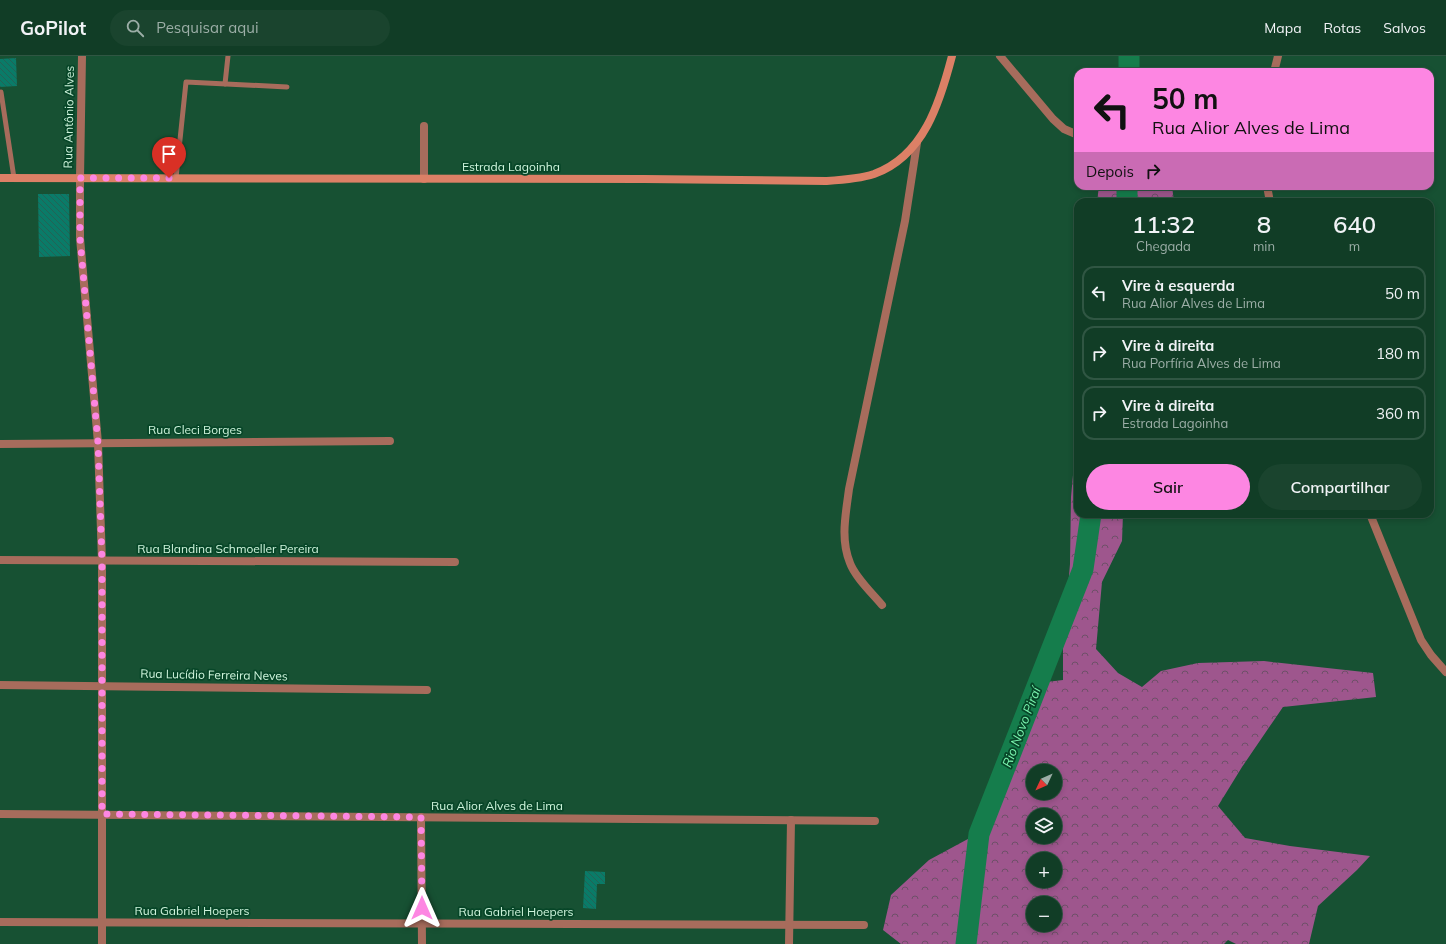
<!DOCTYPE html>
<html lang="pt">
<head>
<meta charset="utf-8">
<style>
	:root { --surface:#113d26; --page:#1a442e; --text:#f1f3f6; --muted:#9caea7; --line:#305643; --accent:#fd86e2 }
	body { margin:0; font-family:Mulish,sans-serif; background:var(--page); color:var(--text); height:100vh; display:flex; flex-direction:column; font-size:15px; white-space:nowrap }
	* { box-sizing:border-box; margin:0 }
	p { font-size:13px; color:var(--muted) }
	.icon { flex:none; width:22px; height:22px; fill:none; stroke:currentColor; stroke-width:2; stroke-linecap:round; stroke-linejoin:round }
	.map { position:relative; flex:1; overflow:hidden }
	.sheet { position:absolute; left:1074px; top:142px; width:360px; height:320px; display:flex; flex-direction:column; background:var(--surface); border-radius:12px; box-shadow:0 2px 6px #0003,0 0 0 1px var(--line) }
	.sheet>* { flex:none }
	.hud { position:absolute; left:1074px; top:12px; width:360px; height:122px; border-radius:12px; box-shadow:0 2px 6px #0003,0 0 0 1px var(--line); background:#fd86e2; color:#111; overflow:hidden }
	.needle { width:26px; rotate:226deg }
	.controls { position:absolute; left:1026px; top:708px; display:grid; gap:8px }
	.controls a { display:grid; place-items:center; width:36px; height:36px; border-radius:50%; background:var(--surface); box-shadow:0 2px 6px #0003,0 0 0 1px var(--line); font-size:20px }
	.pin { position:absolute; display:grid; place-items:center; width:34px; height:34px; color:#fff; margin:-41px -17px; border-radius:50% 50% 50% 0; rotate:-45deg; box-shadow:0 0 4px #0007 }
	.pin .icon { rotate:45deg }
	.me { position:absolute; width:44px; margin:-22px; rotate:0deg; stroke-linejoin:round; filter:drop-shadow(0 0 3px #0008) }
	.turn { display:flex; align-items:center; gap:14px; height:84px; padding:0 12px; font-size:18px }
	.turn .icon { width:52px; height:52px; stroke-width:2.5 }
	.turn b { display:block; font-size:28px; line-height:34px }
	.then { display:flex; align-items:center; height:38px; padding:0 12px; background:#0003; gap:8px; font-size:15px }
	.eta { display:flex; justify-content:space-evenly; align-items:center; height:68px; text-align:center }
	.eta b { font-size:24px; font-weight:600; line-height:28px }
	.primary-button { display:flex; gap:8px; margin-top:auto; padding:8px 12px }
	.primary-button a { flex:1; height:46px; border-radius:24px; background:var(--accent); color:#111; font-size:16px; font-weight:600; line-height:46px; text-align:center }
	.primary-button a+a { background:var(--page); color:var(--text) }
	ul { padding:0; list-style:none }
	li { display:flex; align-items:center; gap:12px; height:54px; margin:0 8px 6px; padding:0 4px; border:2px solid var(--line); border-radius:12px }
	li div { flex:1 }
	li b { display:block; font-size:15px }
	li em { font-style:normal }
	header { display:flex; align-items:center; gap:24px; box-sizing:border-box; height:56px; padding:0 20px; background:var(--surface); border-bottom:1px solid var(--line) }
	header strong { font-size:19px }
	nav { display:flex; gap:22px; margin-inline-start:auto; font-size:14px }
	.search { width:280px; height:36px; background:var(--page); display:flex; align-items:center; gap:10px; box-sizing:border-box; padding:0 14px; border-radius:22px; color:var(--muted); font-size:15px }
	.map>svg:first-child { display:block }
</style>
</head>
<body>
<header>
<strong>GoPilot</strong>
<div class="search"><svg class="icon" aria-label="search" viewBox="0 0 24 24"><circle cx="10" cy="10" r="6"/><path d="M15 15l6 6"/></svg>Pesquisar aqui</div>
<nav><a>Mapa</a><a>Rotas</a><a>Salvos</a></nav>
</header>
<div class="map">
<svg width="1446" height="888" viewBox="0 0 1446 888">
	<defs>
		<pattern id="forest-crowns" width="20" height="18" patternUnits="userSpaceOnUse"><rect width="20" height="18" fill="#9e568d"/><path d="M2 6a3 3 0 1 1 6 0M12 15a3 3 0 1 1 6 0" fill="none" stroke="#6e5068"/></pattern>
		<pattern id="building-back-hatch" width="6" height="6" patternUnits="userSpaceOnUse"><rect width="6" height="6" fill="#0a7b68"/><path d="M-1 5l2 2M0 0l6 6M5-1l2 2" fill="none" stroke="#246255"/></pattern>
	</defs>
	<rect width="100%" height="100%" fill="#175133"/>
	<g fill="url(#forest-crowns)" fill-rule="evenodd">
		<polygon points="1099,130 1172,130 1174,146 1097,146"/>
		<path d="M1078,364v94h45l-1,27 -20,41 -6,67 22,24 24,14 19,-16 37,-8 66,-2 109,12 3,24 -93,10 -41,60 -24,39 27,32 45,8 80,10 -13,14 -39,36 -9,38h-73l-8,-4 -4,4h-323l-18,-14 8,-35 38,-35 50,-27 59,-150 25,-3v-32l7,-84 1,-67zM1033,715h22v22h-22zM1033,759h22v22h-22zM1033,803h22v22h-22zM1033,847h22v22h-22z"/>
	</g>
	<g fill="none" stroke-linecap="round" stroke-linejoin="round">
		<g stroke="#157d4c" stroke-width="21">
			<polyline points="1129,16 1129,0"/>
			<polyline points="1127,146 1127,130"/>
			<polyline points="966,888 979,778 1083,513 1091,458"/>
		</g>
	</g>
	<g fill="url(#building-back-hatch)">
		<polygon points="16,2 17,30 0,31 0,3"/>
		<polygon points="38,138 69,138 70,200 39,201"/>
		<polygon points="585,815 605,816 605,828 597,828 596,853 583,852"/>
	</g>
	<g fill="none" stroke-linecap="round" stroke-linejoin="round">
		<g stroke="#a76c5c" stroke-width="5">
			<polyline points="225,28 228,0"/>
			<polyline points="1,36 14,122"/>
			<polyline points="176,122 186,26 287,31"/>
		</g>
		<g stroke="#a76c5c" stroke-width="8">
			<polyline points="1000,0 1053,63 1064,73 1078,79"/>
			<polyline points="1274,16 1278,0"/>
			<polyline points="424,70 424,123"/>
			<polyline points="80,122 80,182 98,387 102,505 102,888"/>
			<polyline points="1267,130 1270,146"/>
			<polyline points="0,388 390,385"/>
			<polyline points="1370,458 1421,584 1431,599 1446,616"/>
			<polyline points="0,504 455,506"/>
			<path d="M882,549c-10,-12 -27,-28 -32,-42 -10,-24 -4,-50 -1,-74l56,-268 12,-78"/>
			<polyline points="0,629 427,634"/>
			<polyline points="0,758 875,765"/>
			<polyline points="421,761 422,888"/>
			<polyline points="0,866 864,869"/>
			<polyline points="789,888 791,764"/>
		</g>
		<polyline stroke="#a76c5c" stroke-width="8" points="80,122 82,0"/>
		<path stroke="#dc8066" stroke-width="8" d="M0,122l644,1 182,2c16,-1 33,-2 48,-7 50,-18 66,-72 78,-118"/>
	</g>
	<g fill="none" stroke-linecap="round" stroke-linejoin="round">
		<polyline stroke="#fd86e2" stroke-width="7" stroke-dasharray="0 12.6" points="169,122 80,122 80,182 98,387 102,505 102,758 421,761 422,852"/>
	</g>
	<g text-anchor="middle" stroke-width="3.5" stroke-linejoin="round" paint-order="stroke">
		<g font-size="12" fill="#cff4dc" stroke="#074628">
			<text transform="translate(69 61) rotate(-89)" y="4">Rua Antônio Alves</text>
			<text x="511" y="115">Estrada Lagoinha</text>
			<text x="195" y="378">Rua Cleci Borges</text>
			<text x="228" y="497">Rua Blandina Schmoeller Pereira</text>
			<text transform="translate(214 619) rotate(1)" y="4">Rua Lucídio Ferreira Neves</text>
			<text x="497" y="754">Rua Alior Alves de Lima</text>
			<text x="192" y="859">Rua Gabriel Hoepers</text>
			<text x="516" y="860">Rua Gabriel Hoepers</text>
		</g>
		<g font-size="13" font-style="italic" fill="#79f4ae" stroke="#074628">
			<text transform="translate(1021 671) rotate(-69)" y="5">Rio Novo Piraí</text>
		</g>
	</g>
</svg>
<div class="controls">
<a><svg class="needle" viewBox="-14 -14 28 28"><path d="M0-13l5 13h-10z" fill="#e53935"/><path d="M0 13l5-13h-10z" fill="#9caea7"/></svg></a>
<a><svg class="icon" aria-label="layers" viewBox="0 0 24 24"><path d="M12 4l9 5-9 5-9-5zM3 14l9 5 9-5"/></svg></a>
<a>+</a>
<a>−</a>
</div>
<div class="pin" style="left:169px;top:122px;background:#d93025"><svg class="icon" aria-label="arrive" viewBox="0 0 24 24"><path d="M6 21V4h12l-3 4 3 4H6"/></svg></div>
<svg class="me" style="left:422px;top:852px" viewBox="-20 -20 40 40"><path d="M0-17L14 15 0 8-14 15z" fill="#fd86e2" stroke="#fff" stroke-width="4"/></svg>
<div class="hud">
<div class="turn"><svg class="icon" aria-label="left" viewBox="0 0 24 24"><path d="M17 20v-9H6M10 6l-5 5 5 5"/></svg><div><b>50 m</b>Rua Alior Alves de Lima</div></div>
<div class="then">Depois<svg class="icon" aria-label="right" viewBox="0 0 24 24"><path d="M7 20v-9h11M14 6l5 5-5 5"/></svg></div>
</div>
<section class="sheet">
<div class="eta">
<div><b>11:32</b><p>Chegada</p></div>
<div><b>8</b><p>min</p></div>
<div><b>640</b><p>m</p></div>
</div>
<ul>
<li><svg class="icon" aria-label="left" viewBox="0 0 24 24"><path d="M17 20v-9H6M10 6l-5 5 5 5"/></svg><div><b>Vire à esquerda</b><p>Rua Alior Alves de Lima</p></div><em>50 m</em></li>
<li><svg class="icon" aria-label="right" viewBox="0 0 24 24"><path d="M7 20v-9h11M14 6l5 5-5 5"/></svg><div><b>Vire à direita</b><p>Rua Porfíria Alves de Lima</p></div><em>180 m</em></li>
<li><svg class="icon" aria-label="right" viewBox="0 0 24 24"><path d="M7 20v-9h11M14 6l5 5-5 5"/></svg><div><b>Vire à direita</b><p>Estrada Lagoinha</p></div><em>360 m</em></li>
</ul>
<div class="primary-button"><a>Sair</a><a>Compartilhar</a></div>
</section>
</div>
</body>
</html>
